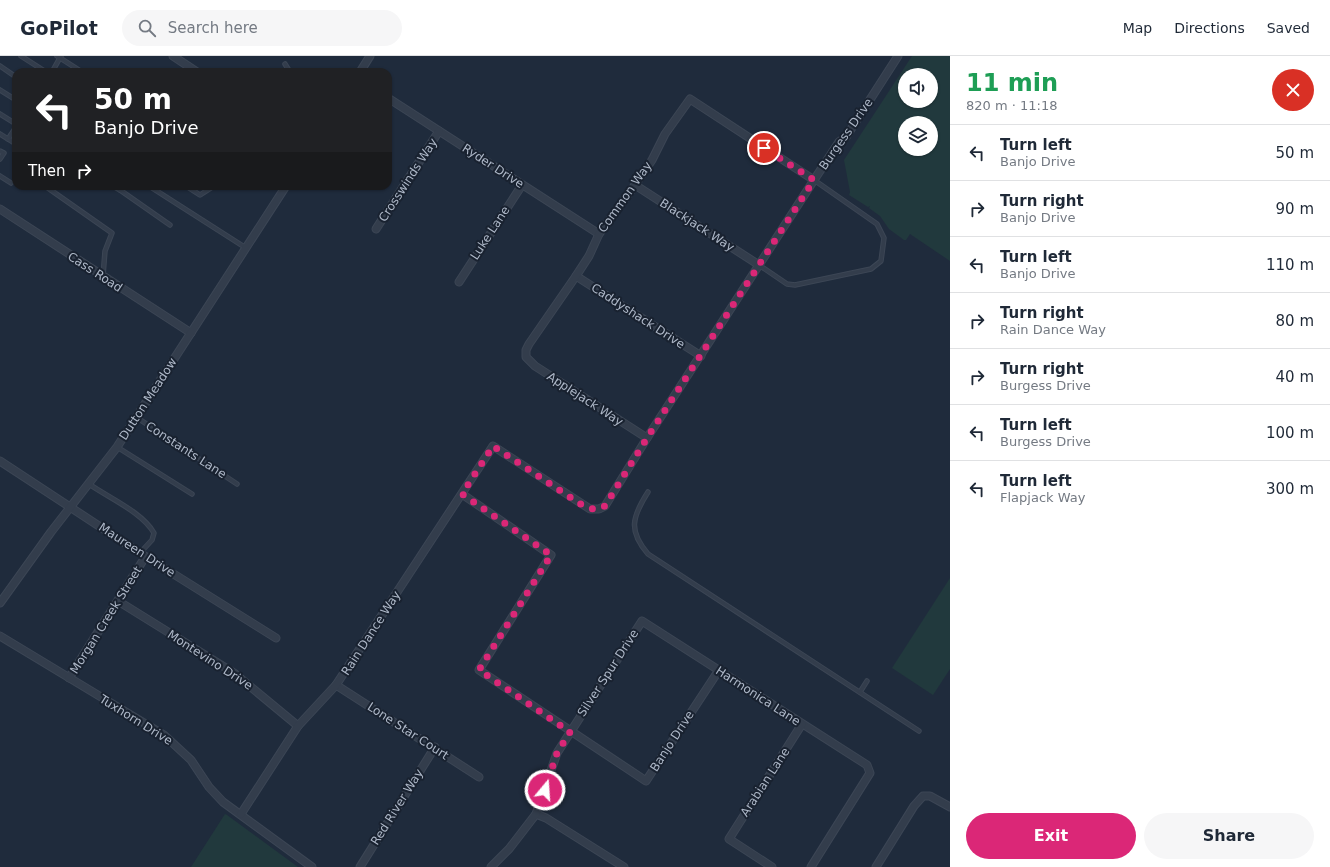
<!DOCTYPE html>
<html lang="en">
<head>
<meta charset="utf-8">
<style>
	:root { --surface:#fff; --page:#f6f6f7; --text:#1f2937; --muted:#747a83; --line:#e0e1e3; --accent:#db2777 }
	body { margin:0; font-family:"DejaVu Sans",sans-serif; background:var(--page); color:var(--text); height:100vh; display:flex; flex-direction:column; font-size:15px; white-space:nowrap }
	* { box-sizing:border-box; margin:0 }
	p { font-size:13px; color:var(--muted) }
	.icon { flex:none; width:22px; height:22px; fill:none; stroke:currentColor; stroke-width:2; stroke-linecap:round; stroke-linejoin:round }
	.map { position:relative; flex:1; overflow:hidden }
	.drawer { display:flex; flex-direction:column; background:var(--surface); width:380px }
	.drawer>* { flex:none }
	.banner { position:absolute; left:12px; top:12px; width:380px; height:122px; border-radius:12px; box-shadow:0 1px 3px #0004; background:#202124; color:#fff; overflow:hidden }
	.controls { position:absolute; left:898px; top:12px; display:grid; gap:8px }
	.controls a { display:grid; place-items:center; width:40px; height:40px; border-radius:50%; background:var(--surface); box-shadow:0 1px 3px #0004; font-size:20px }
	.pin { position:absolute; display:grid; place-items:center; width:34px; height:34px; color:#fff; margin:-17px; border:2px solid #fff; border-radius:50%; box-shadow:0 1px 4px #0007 }
	.me { position:absolute; width:44px; margin:-22px; rotate:18deg; stroke-linejoin:round; filter:drop-shadow(0 0 3px #0008) }
	.turn { display:flex; align-items:center; gap:14px; height:84px; padding:0 16px; font-size:18px }
	.turn .icon { width:52px; height:52px; stroke-width:2.5 }
	.turn b { display:block; font-size:28px; line-height:34px }
	.then { display:flex; align-items:center; height:38px; padding:0 16px; background:#0003; gap:8px; font-size:15px }
	.round { display:grid; place-items:center; flex:none; width:42px; height:42px; border-radius:21px; background:var(--page) }
	.summary { display:flex; align-items:center; justify-content:space-between; height:68px; padding:0 16px }
	h1 { font-size:24px; font-weight:600; line-height:30px; color:#1e9e55 }
	.button { display:flex; gap:8px; margin-top:auto; padding:8px 16px }
	.button a { flex:1; height:46px; border-radius:24px; background:var(--accent); color:#fff; font-size:16px; font-weight:600; line-height:46px; text-align:center }
	.button a+a { background:var(--page); color:var(--text) }
	ul { padding:0; list-style:none }
	li { display:flex; align-items:center; gap:12px; height:56px; padding:0 16px; border-top:1px solid var(--line) }
	li div { flex:1 }
	li b { display:block; font-size:15px }
	li em { font-style:normal }
	header { display:flex; align-items:center; gap:24px; box-sizing:border-box; height:56px; padding:0 20px; background:var(--surface); border-bottom:1px solid var(--line) }
	header strong { font-size:19px }
	nav { display:flex; gap:22px; margin-inline-start:auto; font-size:14px }
	.search { width:280px; height:36px; background:var(--page); display:flex; align-items:center; gap:10px; box-sizing:border-box; padding:0 14px; border-radius:22px; color:var(--muted); font-size:15px }
	main { display:flex; flex:1; min-height:0 }
	.map>svg:first-child { display:block }
</style>
</head>
<body>
<header>
<strong>GoPilot</strong>
<div class="search"><svg class="icon" aria-label="search" viewBox="0 0 24 24"><circle cx="10" cy="10" r="6"/><path d="M15 15l6 6"/></svg>Search here</div>
<nav><a>Map</a><a>Directions</a><a>Saved</a></nav>
</header>
<main>
<div class="map">
<svg width="950" height="811" viewBox="0 0 950 811">
	<rect width="100%" height="100%" fill="#1f2b3c"/>
	<g fill="#21393d" fill-rule="evenodd">
		<path d="M912,0h38v205l-40,-27 -4,6h-2l-15,-11 -9,-13 -11,-8 1,-2 -2,1 -19,-12 1,-3 -6,-32zM905,19h26v26h-26zM905,67h26v26h-26z"/>
		<polygon points="950,522 950,613 933,639 892,612"/>
		<polygon points="225,758 227,759 298,811 191,811"/>
	</g>
	<g fill="none" stroke-linecap="round" stroke-linejoin="round">
		<g stroke="#3c4655" stroke-width="5.5">
			<g id="service">
				<polyline points="21,0 46,16"/>
				<polyline points="57,0 82,16"/>
				<polyline points="285,8 290,16"/>
				<polyline points="0,10 16,21"/>
				<polyline points="52,16 61,0"/>
				<polyline points="0,34 16,44"/>
				<polyline points="0,58 16,68"/>
				<polyline points="0,78 16,88"/>
				<polyline points="8,83 16,71"/>
				<polyline points="0,95 4,97 0,103"/>
				<polyline points="0,120 11,127"/>
				<polyline points="45,130 112,177 105,195 103,220"/>
				<polyline points="113,130 120,134 122,130"/>
				<polyline points="149,130 246,192"/>
				<polyline points="186,130 200,139 214,130"/>
				<polyline points="120,134 170,169"/>
				<polyline points="759,209 787,228 795,229 871,213 881,205 884,182 877,168 814,124"/>
				<polyline points="136,361 237,428"/>
				<polyline points="117,391 192,438"/>
				<path d="M89,428c20,14 53,28 65,49l-2,7 -12,13"/>
				<path d="M648,436c-16,25 -20,39 0,62l271,177"/>
				<polyline points="860,636 867,625"/>
			</g>
		</g>
		<g stroke="#3c4655" stroke-width="9">
			<g id="minor">
				<polyline points="173,0 197,16"/>
				<polyline points="360,16 370,0"/>
				<polyline points="388,42 599,178"/>
				<polyline points="635,129 759,209"/>
				<polyline points="0,153 191,277"/>
				<polyline points="376,173 439,75"/>
				<polyline points="576,220 701,300"/>
				<polyline points="459,226 522,129"/>
				<polyline points="647,382 535,310 526,301 526,294 529,288 576,220 589,200 599,178 635,129 652,104 665,78 690,43 814,124"/>
				<polyline points="0,405 140,497 276,582"/>
				<polyline points="462,438 551,499 479,614 646,725 719,614"/>
				<polyline points="118,545 234,617 298,670"/>
				<polyline points="0,547 51,476 117,391 286,130"/>
				<polyline points="0,580 164,679 191,704 209,731 223,746 312,811"/>
				<polyline points="69,622 142,506"/>
				<polyline points="336,629 479,721"/>
				<polyline points="241,758 298,670 336,629 493,390 590,453 599,453 605,450 647,382 814,124 839,86 846,81 898,0"/>
				<polyline points="536,758 546,762 624,811"/>
				<polyline points="360,811 435,691"/>
				<polyline points="491,811 509,793 536,758 557,697 642,565 867,709 870,717 811,811"/>
				<polyline points="772,811 729,783 802,668"/>
				<polyline points="876,811 914,750 923,740 930,740 950,751"/>
			</g>
		</g>
		<use href="#service" stroke="#333d4c" stroke-width="3.5"/>
		<use href="#minor" stroke="#333d4c" stroke-width="7"/>
	</g>
	<g fill="none" stroke-linecap="round" stroke-linejoin="round">
		<path stroke="#db2777" stroke-width="7" stroke-dasharray="0 12.6" d="M545,734l12,-37 13,-21 -91,-62 72,-115 -89,-61 31,-48 89,59c9,4 14,6 23,1l42,-68 167,-258 -50,-32"/>
	</g>
	<g text-anchor="middle" stroke-width="4" stroke-linejoin="round" paint-order="stroke">
		<g font-size="12" fill="#aeb8c8" stroke="#192230">
			<text transform="translate(846 78) rotate(-55)" y="4">Burgess Drive</text>
			<text transform="translate(493 110) rotate(33)" y="4">Ryder Drive</text>
			<text transform="translate(408 124) rotate(-57)" y="4">Crosswinds Way</text>
			<text transform="translate(625 141) rotate(-55)" y="4">Common Way</text>
			<text transform="translate(697 169) rotate(33)" y="4">Blackjack Way</text>
			<text transform="translate(490 177) rotate(-57)" y="4">Luke Lane</text>
			<text transform="translate(95 216) rotate(33)" y="4">Cass Road</text>
			<text transform="translate(638 260) rotate(33)" y="4">Caddyshack Drive</text>
			<text transform="translate(148 343) rotate(-57)" y="4">Dutton Meadow</text>
			<text transform="translate(585 343) rotate(33)" y="4">Applejack Way</text>
			<text transform="translate(186 394) rotate(33)" y="4">Constants Lane</text>
			<text transform="translate(137 494) rotate(33)" y="4">Maureen Drive</text>
			<text transform="translate(106 564) rotate(-58)" y="4">Morgan Creek Street</text>
			<text transform="translate(371 577) rotate(-57)" y="4">Rain Dance Way</text>
			<text transform="translate(210 604) rotate(33)" y="4">Montevino Drive</text>
			<text transform="translate(608 617) rotate(-57)" y="4">Silver Spur Drive</text>
			<text transform="translate(758 640) rotate(33)" y="4">Harmonica Lane</text>
			<text transform="translate(136 664) rotate(32)" y="4">Tuxhorn Drive</text>
			<text transform="translate(408 675) rotate(33)" y="4">Lone Star Court</text>
			<text transform="translate(672 685) rotate(-57)" y="4">Banjo Drive</text>
			<text transform="translate(765 726) rotate(-57)" y="4">Arabian Lane</text>
			<text transform="translate(397 751) rotate(-58)" y="4">Red River Way</text>
		</g>
	</g>
</svg>
<div class="controls">
<a><svg class="icon" aria-label="sound" viewBox="0 0 24 24"><path d="M4 9h4l5-4v14l-5-4H4zM17 9q2 3 0 6"/></svg></a>
<a><svg class="icon" aria-label="layers" viewBox="0 0 24 24"><path d="M12 4l9 5-9 5-9-5zM3 14l9 5 9-5"/></svg></a>
</div>
<div class="pin" style="left:764px;top:92px;background:#d93025"><svg class="icon" aria-label="arrive" viewBox="0 0 24 24"><path d="M6 21V4h12l-3 4 3 4H6"/></svg></div>
<svg class="me" style="left:545px;top:734px" viewBox="-20 -20 40 40"><circle r="17" fill="#db2777" stroke="#fff" stroke-width="3"/><path d="M0-11L8 9 0 5-8 9z" fill="#fff"/></svg>
<div class="banner">
<div class="turn"><svg class="icon" aria-label="left" viewBox="0 0 24 24"><path d="M17 20v-9H6M10 6l-5 5 5 5"/></svg><div><b>50 m</b>Banjo Drive</div></div>
<div class="then">Then<svg class="icon" aria-label="right" viewBox="0 0 24 24"><path d="M7 20v-9h11M14 6l5 5-5 5"/></svg></div>
</div>
</div>
<section class="drawer">
<div class="summary"><div><h1>11 min</h1><p>820 m · 11:18</p></div><a class="round" style="background:#d93025;color:#fff"><svg class="icon" aria-label="close" viewBox="0 0 24 24"><path d="M6 6l12 12M18 6L6 18"/></svg></a></div>
<ul>
<li><svg class="icon" aria-label="left" viewBox="0 0 24 24"><path d="M17 20v-9H6M10 6l-5 5 5 5"/></svg><div><b>Turn left</b><p>Banjo Drive</p></div><em>50 m</em></li>
<li><svg class="icon" aria-label="right" viewBox="0 0 24 24"><path d="M7 20v-9h11M14 6l5 5-5 5"/></svg><div><b>Turn right</b><p>Banjo Drive</p></div><em>90 m</em></li>
<li><svg class="icon" aria-label="left" viewBox="0 0 24 24"><path d="M17 20v-9H6M10 6l-5 5 5 5"/></svg><div><b>Turn left</b><p>Banjo Drive</p></div><em>110 m</em></li>
<li><svg class="icon" aria-label="right" viewBox="0 0 24 24"><path d="M7 20v-9h11M14 6l5 5-5 5"/></svg><div><b>Turn right</b><p>Rain Dance Way</p></div><em>80 m</em></li>
<li><svg class="icon" aria-label="right" viewBox="0 0 24 24"><path d="M7 20v-9h11M14 6l5 5-5 5"/></svg><div><b>Turn right</b><p>Burgess Drive</p></div><em>40 m</em></li>
<li><svg class="icon" aria-label="left" viewBox="0 0 24 24"><path d="M17 20v-9H6M10 6l-5 5 5 5"/></svg><div><b>Turn left</b><p>Burgess Drive</p></div><em>100 m</em></li>
<li><svg class="icon" aria-label="left" viewBox="0 0 24 24"><path d="M17 20v-9H6M10 6l-5 5 5 5"/></svg><div><b>Turn left</b><p>Flapjack Way</p></div><em>300 m</em></li>
</ul>
<div class="button"><a>Exit</a><a>Share</a></div>
</section>
</main>
</body>
</html>
